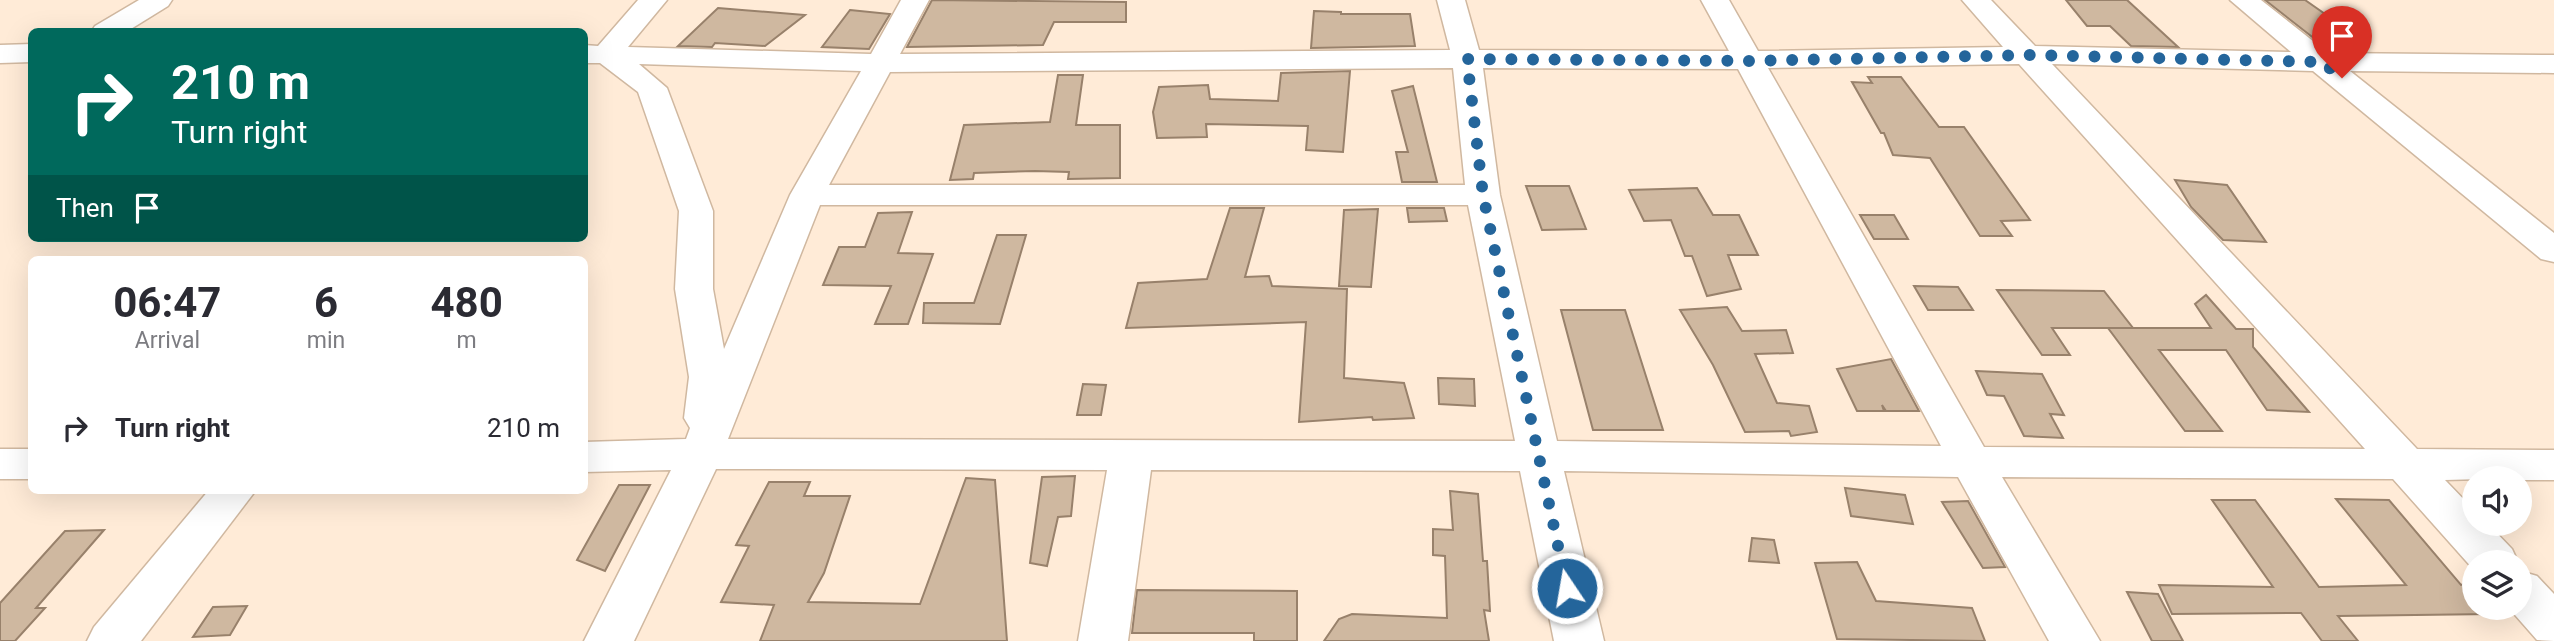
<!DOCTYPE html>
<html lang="en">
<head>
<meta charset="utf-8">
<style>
	:root { --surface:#fff; --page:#f7f7f7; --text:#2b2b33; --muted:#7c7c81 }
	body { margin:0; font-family:Roboto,sans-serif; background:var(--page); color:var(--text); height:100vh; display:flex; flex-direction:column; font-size:26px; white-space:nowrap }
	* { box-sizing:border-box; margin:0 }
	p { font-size:23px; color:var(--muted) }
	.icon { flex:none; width:38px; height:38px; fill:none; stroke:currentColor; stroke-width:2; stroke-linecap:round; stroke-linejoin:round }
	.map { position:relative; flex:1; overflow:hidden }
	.drawer { position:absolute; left:28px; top:256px; width:560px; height:238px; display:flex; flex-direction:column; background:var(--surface); border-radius:10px; box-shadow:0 7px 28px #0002 }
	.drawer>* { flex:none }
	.banner { position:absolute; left:28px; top:28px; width:560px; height:214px; border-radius:10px; box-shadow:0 7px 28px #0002; background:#00695c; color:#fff; overflow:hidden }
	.fabs { position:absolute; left:2462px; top:466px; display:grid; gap:14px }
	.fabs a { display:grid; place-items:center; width:70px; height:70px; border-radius:50%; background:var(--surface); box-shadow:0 7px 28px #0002; font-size:35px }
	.pin { position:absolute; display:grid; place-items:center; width:60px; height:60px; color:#fff; margin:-72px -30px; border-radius:50% 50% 50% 0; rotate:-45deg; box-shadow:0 0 7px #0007 }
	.pin .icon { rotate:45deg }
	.me { position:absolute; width:77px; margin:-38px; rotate:348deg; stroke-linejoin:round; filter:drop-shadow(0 0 5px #0008) }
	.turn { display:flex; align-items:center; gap:24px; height:147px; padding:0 28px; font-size:32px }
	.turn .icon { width:91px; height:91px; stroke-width:2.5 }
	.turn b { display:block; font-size:49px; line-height:60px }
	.then { display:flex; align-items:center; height:66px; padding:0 28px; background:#0003; gap:14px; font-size:26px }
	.eta { display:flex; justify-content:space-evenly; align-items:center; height:119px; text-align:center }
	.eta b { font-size:42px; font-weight:700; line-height:49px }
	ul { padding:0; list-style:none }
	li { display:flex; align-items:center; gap:21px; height:105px; padding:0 28px }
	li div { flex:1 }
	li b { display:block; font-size:26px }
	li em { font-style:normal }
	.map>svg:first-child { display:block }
</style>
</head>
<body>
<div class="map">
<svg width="2554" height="641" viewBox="0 0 2554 641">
	<rect width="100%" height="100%" fill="#ffebd7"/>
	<g fill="#cfb8a0" stroke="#98816b" stroke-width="2">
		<polygon points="932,0 1126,2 1126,22 1054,22 1043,45 907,47"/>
		<polygon points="2066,0 2127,0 2178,47 2131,46 2110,26 2087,26"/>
		<polygon points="2265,0 2305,0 2365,42 2320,43"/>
		<polygon points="718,8 742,10 805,15 765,46 715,43 712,47 678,46"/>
		<polygon points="850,10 890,14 869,49 822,47"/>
		<polygon points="1314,11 1341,12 1341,14 1410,14 1415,46 1311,48"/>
		<polygon points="1350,71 1343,152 1306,150 1308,126 1206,124 1207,137 1157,138 1153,112 1159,87 1208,85 1210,99 1278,101 1281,73"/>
		<polygon points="1058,75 1083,75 1076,125 1120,125 1120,178 1068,179 1069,172 1035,171 974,173 973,179 950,180 964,125 1050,122"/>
		<polygon points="1868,77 1901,77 1939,127 1964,127 2030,220 2001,221 2012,236 1980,236 1930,158 1893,155 1884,133 1881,133 1852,82 1872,83"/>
		<polygon points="1413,86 1437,182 1402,182 1396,152 1408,152 1392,91"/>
		<polygon points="2175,180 2227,185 2266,242 2223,240 2191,207"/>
		<polygon points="1526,186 1569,186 1586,229 1542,230"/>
		<polygon points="1697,188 1713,215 1739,215 1758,255 1728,255 1741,289 1707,296 1692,256 1685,256 1671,220 1644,221 1629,190"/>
		<polygon points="1230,208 1264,208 1245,277 1269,276 1272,286 1347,289 1344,378 1404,383 1414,418 1373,420 1372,417 1299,422 1306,322 1126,328 1138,283 1207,279"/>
		<polygon points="1407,208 1444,208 1447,221 1409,222"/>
		<polygon points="1378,209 1371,287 1339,286 1344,210"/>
		<polygon points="912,212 898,253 933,254 908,324 875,324 891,286 823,285 839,247 865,247 878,213"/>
		<polygon points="1860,215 1894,215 1908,239 1874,239"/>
		<polygon points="997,235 1026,235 1000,324 923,323 924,303 974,303"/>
		<polygon points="1914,286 1958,287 1973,310 1928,310"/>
		<polygon points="1997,290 2104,291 2133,328 2052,328 2070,355 2042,355"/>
		<polygon points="2206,295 2236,329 2253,329 2253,347 2309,412 2267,410 2226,350 2159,350 2222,431 2185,431 2108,328 2211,328 2195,304"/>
		<polygon points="1727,307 1742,331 1786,330 1793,353 1755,354 1777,403 1809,406 1817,432 1791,436 1789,431 1745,432 1713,365 1680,310"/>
		<polygon points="1561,310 1625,310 1663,430 1593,430"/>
		<polygon points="1891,359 1919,411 1886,411 1882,405 1884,411 1857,411 1837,369"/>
		<polygon points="1976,371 2042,374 2064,415 2050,414 2063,438 2024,436 2004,396 1987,395"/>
		<polygon points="1438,378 1474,379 1475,406 1439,404"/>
		<polygon points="1083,384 1106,385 1101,415 1077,415"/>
		<polygon points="1075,476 1071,516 1058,517 1047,566 1030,563 1042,477"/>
		<polygon points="966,478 995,480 1007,641 760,641 774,605 721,602 749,546 736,545 769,482 810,482 804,496 850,496 824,573 808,602 920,604"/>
		<polygon points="619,485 650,485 605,571 577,560"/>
		<polygon points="1845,488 1905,495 1913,524 1851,516"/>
		<polygon points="1450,491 1478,494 1483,561 1487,561 1490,611 1484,610 1489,641 1324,641 1339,619 1352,614 1447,618 1445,556 1433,555 1433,529 1453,530"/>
		<polygon points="2336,499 2389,500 2461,585 2465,584 2474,595 2474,607 2486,607 2491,614 2338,616 2358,641 2322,641 2301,613 2172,614 2159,585 2273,587 2212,500 2255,500 2319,587 2406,585"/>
		<polygon points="1968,501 2005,567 1983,568 1942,502"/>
		<polygon points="104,530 36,608 45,608 15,641 0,641 0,603 65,531"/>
		<polygon points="1752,538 1774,540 1779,563 1749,561"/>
		<polygon points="1857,562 1876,601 1972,608 1985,641 1837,639 1815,563"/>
		<polygon points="1137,590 1297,591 1297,641 1254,641 1254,633 1132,633"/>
		<polygon points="2127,592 2158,594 2183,641 2152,641"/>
		<polygon points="247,606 230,635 193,637 213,607"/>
	</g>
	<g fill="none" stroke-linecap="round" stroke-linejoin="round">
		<g stroke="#d0b8a0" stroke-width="3">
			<g id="minor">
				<polygon points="139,0 172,0 168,6 126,32 91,32 95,26"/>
				<path d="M638,0h29l-39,47 243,7 30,-54h28l-29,54 550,-4 -13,-50h28l14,50 250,1 -28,-51h28l29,51 245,-4 -41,-47h29l44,46 256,6 -61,-52h31l67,53 226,2v18l-204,-2 204,162v29l-13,-3 -228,-188 -261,-7 365,385 137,1v30h-34v-2l-75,2 29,30v13h13l25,26 6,13h-44v8l-81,-91 -391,-2 98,164h-51l-91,-164 -394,-6 40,170h-50l-34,-170 -369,-1 -23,171h-50l29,-171 -391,-1 -82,172h-50l87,-171 -87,2v-30l102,-3 4,-11 -6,-10 5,-41 -14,-88 4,-78 -41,-119 -38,-29h-16v-18l14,1zM639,64l222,7 -71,124 -66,154 -11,-60v-78l-46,-123zM2019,64l346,385 -381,-2 -216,-379zM1453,68l12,117h-636l61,-113zM1483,68l255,1 203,377 -384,-5 -57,-246zM820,205h648l47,236 -787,-2z"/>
				<polygon points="32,44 32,62 0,63 0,45"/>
				<rect x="0" y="449" width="32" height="30"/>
				<polygon points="209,490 256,490 141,641 87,641 94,627"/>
				<polygon points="2520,571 2537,576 2554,594 2554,641 2537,640 2508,607 2520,607"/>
			</g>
		</g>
		<use href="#minor" fill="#fff" fill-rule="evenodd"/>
	</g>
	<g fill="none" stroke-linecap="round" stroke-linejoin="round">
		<polyline stroke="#24659b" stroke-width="12" stroke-dasharray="0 21.6" points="1567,588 1483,195 1467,59 1748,61 2028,55 2322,62 2342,78"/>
	</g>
</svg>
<div class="fabs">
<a><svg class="icon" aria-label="sound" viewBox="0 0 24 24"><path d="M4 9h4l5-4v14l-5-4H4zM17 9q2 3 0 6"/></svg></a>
<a><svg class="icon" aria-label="layers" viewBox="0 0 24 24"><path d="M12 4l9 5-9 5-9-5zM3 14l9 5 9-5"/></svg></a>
</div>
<div class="pin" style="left:2342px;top:78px;background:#d93025"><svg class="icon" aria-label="arrive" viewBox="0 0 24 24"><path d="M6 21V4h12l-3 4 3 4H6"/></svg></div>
<svg class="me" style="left:1567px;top:588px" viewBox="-20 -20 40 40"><circle r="17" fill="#24659b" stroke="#fff" stroke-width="3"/><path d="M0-11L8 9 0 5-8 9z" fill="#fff"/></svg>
<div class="banner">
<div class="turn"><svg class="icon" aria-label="right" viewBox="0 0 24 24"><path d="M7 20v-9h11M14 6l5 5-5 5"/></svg><div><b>210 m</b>Turn right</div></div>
<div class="then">Then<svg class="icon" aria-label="arrive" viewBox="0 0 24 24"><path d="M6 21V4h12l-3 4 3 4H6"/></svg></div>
</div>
<section class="drawer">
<div class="eta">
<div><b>06:47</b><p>Arrival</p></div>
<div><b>6</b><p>min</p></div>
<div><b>480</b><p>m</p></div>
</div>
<ul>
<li><svg class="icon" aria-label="right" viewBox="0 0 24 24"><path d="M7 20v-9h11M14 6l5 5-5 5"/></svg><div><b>Turn right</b></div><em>210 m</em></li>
</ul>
</section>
</div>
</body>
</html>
